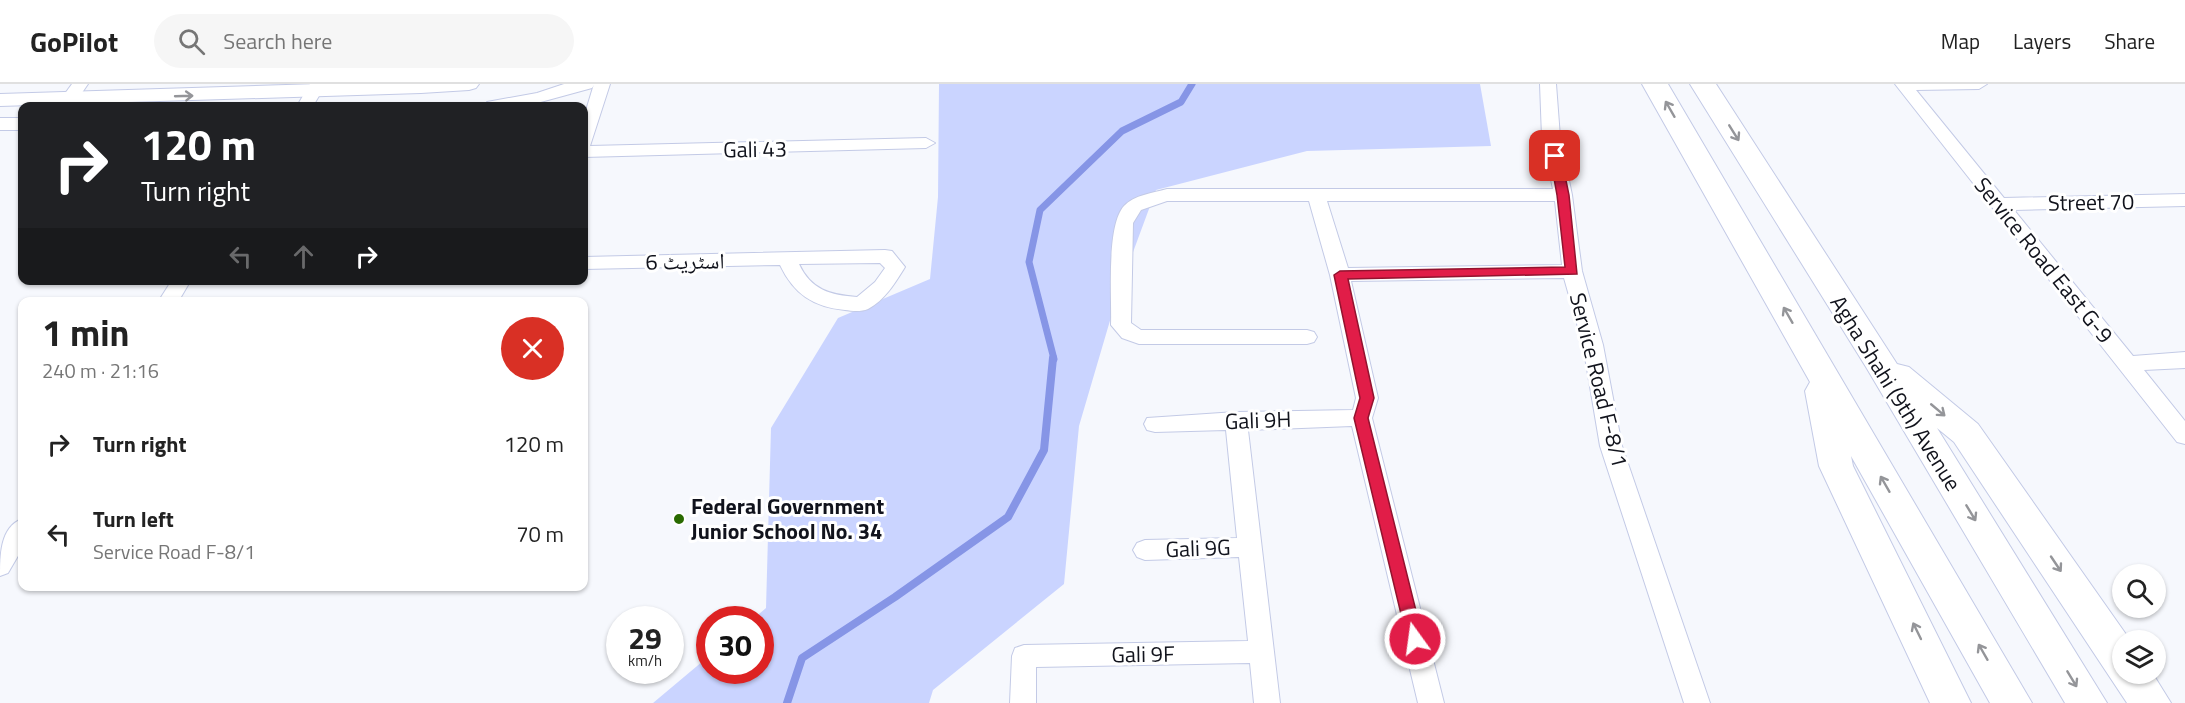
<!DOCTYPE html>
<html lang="en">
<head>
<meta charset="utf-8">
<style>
	:root { --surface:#fff; --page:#f6f6f6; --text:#222; --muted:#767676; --line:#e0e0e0 }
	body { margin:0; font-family:"Titillium Web","Noto Naskh Arabic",sans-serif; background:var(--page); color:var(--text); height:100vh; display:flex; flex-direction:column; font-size:22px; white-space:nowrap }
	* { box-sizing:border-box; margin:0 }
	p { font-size:20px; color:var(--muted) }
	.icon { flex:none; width:33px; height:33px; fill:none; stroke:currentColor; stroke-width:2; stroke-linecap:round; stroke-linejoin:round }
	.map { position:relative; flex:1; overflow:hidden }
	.drawer { position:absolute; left:18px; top:213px; width:570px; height:294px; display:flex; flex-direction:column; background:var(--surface); border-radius:12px; box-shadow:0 2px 4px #0004 }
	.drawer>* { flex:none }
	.hud { position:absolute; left:18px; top:18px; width:570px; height:183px; border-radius:12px; box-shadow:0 2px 4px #0004; background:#202124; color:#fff; overflow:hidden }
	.tools { position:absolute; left:2112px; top:480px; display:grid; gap:12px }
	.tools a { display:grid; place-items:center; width:54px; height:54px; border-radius:50%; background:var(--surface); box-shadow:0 2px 4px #0004; font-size:30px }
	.speed { position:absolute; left:606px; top:522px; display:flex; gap:12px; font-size:30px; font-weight:700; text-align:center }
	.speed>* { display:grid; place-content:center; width:78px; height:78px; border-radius:50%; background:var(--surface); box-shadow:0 2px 4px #0004; line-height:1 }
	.speed small { font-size:15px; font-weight:400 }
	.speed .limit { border:9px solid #d22; background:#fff; color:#111 }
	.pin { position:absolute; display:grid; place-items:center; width:51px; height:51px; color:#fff; margin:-26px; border-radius:12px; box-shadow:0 3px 9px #0006 }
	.me { position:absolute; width:66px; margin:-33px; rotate:346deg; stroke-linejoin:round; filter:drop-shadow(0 0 4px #0008) }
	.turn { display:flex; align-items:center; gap:21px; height:126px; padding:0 24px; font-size:27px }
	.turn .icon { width:78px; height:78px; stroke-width:2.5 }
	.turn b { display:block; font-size:42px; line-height:51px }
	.lanes { display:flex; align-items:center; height:57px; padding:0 24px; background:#0003; justify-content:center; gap:30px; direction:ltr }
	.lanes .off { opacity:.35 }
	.round { display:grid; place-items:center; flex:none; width:63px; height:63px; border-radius:32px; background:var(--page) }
	.headline { display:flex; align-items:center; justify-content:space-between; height:102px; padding:0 24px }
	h1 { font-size:36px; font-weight:700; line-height:45px }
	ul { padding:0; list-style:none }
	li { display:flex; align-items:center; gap:18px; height:90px; padding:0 24px }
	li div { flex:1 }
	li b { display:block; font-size:22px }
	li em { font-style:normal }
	header { display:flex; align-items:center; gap:36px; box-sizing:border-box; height:84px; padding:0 30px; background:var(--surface); border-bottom:2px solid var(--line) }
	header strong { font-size:28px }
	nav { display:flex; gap:33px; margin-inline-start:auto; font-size:21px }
	.search { width:420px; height:54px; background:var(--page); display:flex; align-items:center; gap:15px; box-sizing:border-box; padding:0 21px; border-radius:33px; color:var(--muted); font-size:22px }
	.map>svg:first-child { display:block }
</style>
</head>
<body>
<header>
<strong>GoPilot</strong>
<div class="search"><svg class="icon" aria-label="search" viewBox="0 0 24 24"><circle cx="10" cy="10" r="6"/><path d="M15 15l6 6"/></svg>Search here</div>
<nav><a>Map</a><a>Layers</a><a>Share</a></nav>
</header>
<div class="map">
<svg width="2185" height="619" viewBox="0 0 2185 619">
	<rect width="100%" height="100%" fill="#f6f8fd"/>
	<polygon fill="#cad4ff" points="939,0 1480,0 1491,62 1307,67 1156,106 1119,206 1079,342 1064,500 933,606 929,619 653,619 709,572 710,586 760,586 760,536 753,535 766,524 771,344 838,234 930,195 938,113"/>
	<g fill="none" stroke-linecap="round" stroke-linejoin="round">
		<polyline stroke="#8695e6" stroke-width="7" points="1054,275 1029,178 1040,126 1122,47 1181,18 1192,0"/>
		<polyline stroke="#8695e6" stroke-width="8" points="787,619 802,574 895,513 1008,433 1044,366 1053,274"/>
		<g stroke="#c3cae6" stroke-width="2">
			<g id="minor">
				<polygon points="72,0 88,0 75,19 63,19 61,15"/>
				<polygon points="310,0 326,0 313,22 297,22"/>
				<polygon points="594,0 610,0 590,62 926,54 935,59 926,64 584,73 584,33"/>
				<path d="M1540,0h16l4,53 12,58 10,76 21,74 19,101 88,257h-26l-84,-257 -17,-101 -19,-67 -213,3 27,117 -6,20 72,285h-26l-66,-277 -104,4 32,273h-26l-4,-40 -214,4v36h-26l2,-47 3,-8 9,-3 224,-4 -9,-84 -94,3 -8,-3 -4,-7 4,-7 8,-3 92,-2 -11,-108 -71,2 -8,-2 -3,-6 3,-6 89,-6 117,-2 3,-12 -26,-123 -21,-74h-142l-26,9 -8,13 -2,100 10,7h166l7,2 3,5 -3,5 -7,2h-168l-17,-6 -11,-13c1,-28 -5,-99 13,-119 10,-11 29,-13 43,-17h386l-11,-52zM1327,117h228l7,64 -214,3z"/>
				<polygon points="1895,0 1987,0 1979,5 1916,6 2004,114 2185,110 2185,122 2014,126 2133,272 2185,268 2185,284 2144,286 2185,337 2185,360 2177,358"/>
				<path d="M885,166l7,1 13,16c-10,16 -20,33 -37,42 -7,3 -16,2 -23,1 -32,-3 -51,-16 -65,-45l-196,4v-12zM880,179l5,5 -10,14 -18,15c-27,-2 -46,-7 -58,-33z"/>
				<polygon points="172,196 191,196 178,218 158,218"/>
				<path d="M22,435v30l-14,24 -8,3c0,-20 0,-49 22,-57z"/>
			</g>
		</g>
		<g stroke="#c3cae6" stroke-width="2">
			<g id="tertiary">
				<polygon points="479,0 476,4 469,6 421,9 0,22 0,10 318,0"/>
				<polygon points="564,0 595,0 592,4 526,22 484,22 487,18 537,9"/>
				<rect x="0" y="34" width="22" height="12"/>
			</g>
		</g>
		<g stroke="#c3cae6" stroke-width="2">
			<g id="primary">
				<polygon points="1642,0 1668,0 2032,619 1990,619 1851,372 1853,382 1971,619 1930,619 1819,382 1805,307 1810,298"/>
				<polygon points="1690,0 1716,0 1897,280 1909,283 1978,340 2130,556 2122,556 2122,590 2153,590 2171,619 2127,619 1954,358 1937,344 2107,619 2065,619 1866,283"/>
			</g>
		</g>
		<use href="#minor" fill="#fff" fill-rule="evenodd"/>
		<use href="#tertiary" fill="#fff" fill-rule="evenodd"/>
		<use href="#primary" fill="#fff" fill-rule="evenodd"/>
	</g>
	<defs><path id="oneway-shaft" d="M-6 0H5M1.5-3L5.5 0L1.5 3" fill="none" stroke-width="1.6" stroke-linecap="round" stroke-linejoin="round" transform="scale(1.5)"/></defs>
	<g stroke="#949599">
		<use href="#oneway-shaft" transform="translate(184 12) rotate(-2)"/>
		<use href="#oneway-shaft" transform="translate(1670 25) rotate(-120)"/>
		<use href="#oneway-shaft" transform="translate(1734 49) rotate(58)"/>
		<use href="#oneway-shaft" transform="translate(1788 231) rotate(-120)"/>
		<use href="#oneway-shaft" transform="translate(1938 326) rotate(40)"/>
		<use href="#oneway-shaft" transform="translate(1885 400) rotate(-120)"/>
		<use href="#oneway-shaft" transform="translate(1971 429) rotate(59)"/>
		<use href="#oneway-shaft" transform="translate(2056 480) rotate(56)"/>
		<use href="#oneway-shaft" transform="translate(1917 547) rotate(-116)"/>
		<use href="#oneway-shaft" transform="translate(1983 568) rotate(-120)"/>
		<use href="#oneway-shaft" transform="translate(2072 595) rotate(59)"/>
	</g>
	<polygon fill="#e11d48" stroke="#92132f" stroke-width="1.5" points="1555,69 1561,72 1569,111 1577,190 1348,195 1374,314 1368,334 1423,555 1420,560 1415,562 1409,560 1407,555 1354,334 1360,314 1334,191 1340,187 1565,183 1557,111 1550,72"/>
	<circle fill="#296a00" stroke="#fff" stroke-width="2" cx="679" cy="435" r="6"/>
	<g text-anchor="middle" stroke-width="6" stroke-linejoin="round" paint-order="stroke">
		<g font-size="22" fill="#11131c" stroke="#fff">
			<text transform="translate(755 65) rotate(-1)" y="8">Gali 43</text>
			<text transform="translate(2091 118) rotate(-1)" y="8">Street 70</text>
			<text transform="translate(2044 176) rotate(51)" y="8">Service Road East G-9</text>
			<text transform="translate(685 177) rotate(-1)" y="8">اسٹریٹ 6</text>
			<text transform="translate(1599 296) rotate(76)" y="8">Service Road F-8/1</text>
			<text transform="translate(1896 309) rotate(58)" y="8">Agha Shahi (9th) Avenue</text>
			<text transform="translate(1258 336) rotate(-2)" y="8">Gali 9H</text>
			<text transform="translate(1198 464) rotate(-2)" y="8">Gali 9G</text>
			<text transform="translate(1143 570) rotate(-1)" y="8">Gali 9F</text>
		</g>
		<g font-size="22" font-weight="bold" fill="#11131c" stroke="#fff" text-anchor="start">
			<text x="691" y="430">Federal Government<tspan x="691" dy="25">Junior School No. 34</tspan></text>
		</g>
	</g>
</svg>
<div class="tools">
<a><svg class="icon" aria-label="search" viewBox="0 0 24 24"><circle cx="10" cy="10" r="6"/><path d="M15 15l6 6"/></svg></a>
<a><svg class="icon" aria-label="layers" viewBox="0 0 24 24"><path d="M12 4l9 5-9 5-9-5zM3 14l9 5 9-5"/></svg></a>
</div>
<div class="speed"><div>29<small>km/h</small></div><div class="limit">30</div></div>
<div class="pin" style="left:1555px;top:72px;background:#d93025"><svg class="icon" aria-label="arrive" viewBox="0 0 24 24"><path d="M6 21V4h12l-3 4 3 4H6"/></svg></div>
<svg class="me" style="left:1415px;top:555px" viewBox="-20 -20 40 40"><circle r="17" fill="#e11d48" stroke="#fff" stroke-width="3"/><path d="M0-11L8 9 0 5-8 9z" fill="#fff"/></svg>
<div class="hud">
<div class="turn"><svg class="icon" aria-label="right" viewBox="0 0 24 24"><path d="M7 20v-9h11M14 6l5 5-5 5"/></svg><div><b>120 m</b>Turn right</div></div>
<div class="lanes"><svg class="icon off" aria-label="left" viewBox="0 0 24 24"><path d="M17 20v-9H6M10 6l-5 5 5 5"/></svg><svg class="icon off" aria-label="ahead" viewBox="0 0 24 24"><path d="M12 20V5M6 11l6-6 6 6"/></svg><svg class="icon" aria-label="right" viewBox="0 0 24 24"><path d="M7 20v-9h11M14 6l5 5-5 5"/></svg></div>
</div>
<section class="drawer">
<div class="headline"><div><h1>1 min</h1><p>240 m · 21:16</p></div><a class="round" style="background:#d93025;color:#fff"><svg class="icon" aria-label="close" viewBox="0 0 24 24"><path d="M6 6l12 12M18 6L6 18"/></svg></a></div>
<ul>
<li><svg class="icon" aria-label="right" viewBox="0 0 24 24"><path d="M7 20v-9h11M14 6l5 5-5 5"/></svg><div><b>Turn right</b></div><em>120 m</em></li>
<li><svg class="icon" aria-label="left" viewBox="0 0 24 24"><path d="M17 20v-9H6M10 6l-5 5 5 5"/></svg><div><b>Turn left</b><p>Service Road F-8/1</p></div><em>70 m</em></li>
</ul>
</section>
</div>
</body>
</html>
